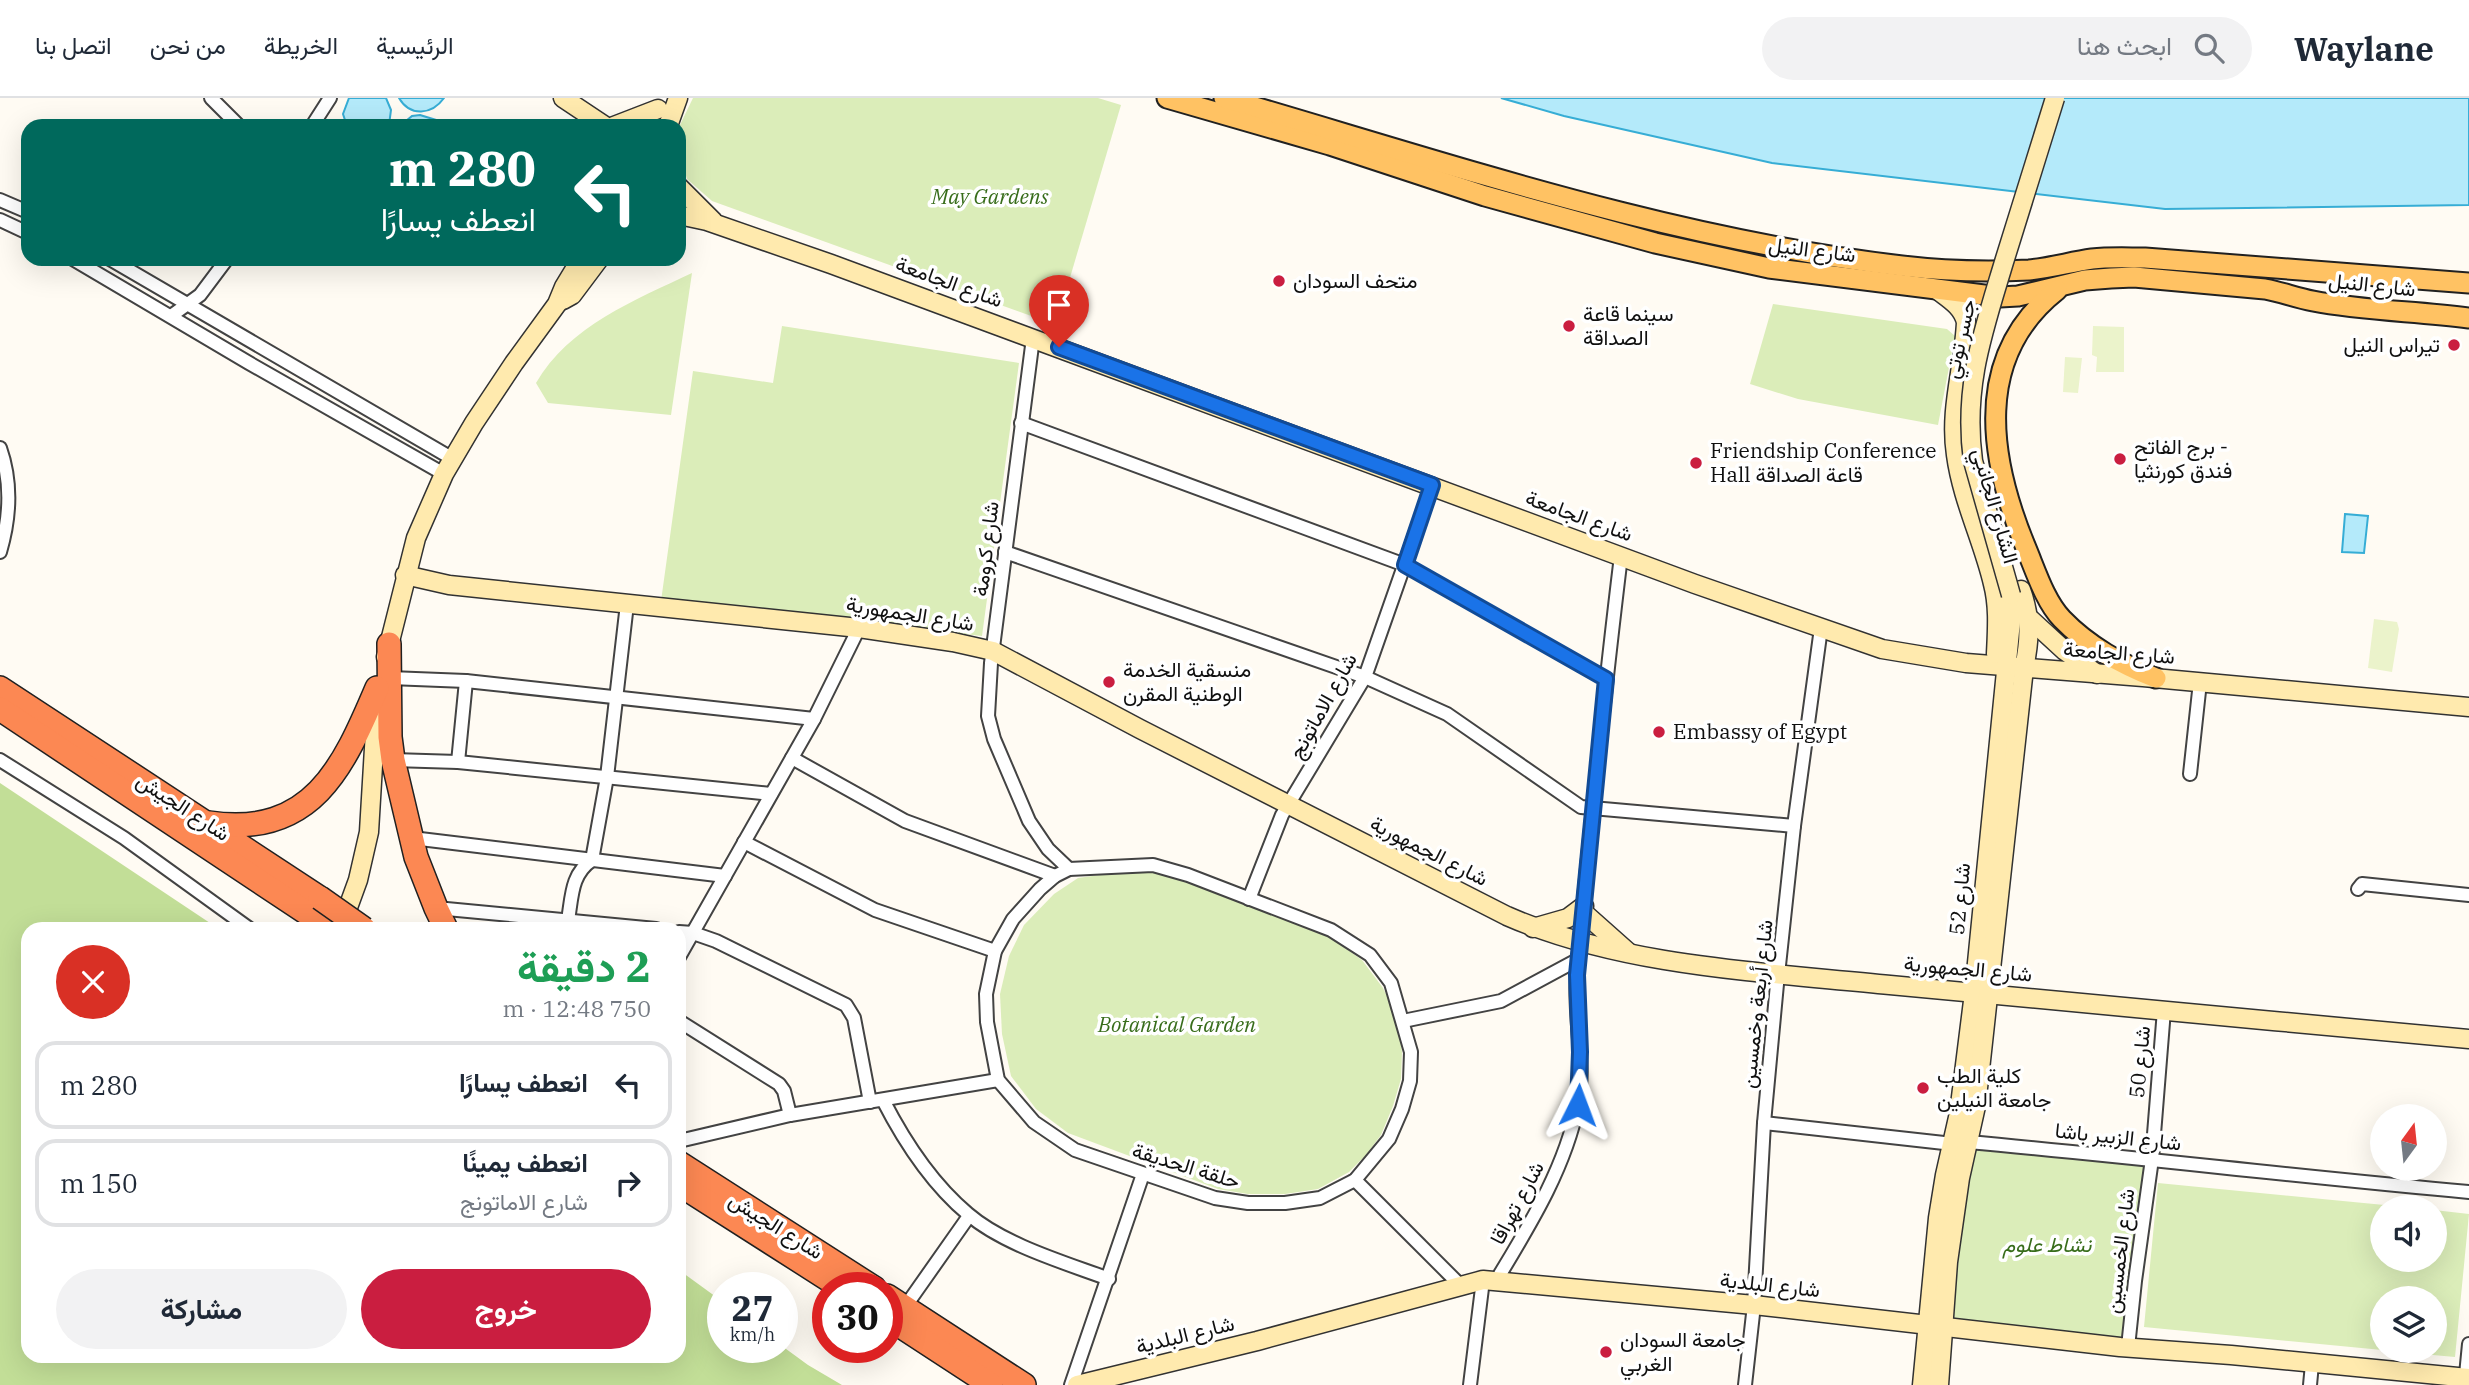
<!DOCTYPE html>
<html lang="ar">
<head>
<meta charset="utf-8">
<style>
	:root { --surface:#fff; --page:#f2f2f3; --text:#1f2937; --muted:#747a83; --line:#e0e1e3; --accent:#ca1e40 }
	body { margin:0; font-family:"IBM Plex Serif",Vazirmatn,serif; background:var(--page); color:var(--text); direction:rtl; height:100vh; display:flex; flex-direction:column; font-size:26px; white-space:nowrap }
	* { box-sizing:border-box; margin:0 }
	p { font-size:23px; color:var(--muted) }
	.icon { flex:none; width:38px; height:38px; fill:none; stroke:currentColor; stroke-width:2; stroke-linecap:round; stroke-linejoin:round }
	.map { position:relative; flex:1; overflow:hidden; direction:ltr }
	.details { position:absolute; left:21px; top:824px; width:665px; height:441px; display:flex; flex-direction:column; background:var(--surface); border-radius:21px; box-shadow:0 7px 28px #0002; direction:rtl }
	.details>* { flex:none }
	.hud { position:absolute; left:21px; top:21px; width:665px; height:147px; border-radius:21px; box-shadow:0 7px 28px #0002; direction:rtl; background:#00695c; color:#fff; overflow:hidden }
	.needle { width:46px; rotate:15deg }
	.controls { position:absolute; left:2370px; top:1006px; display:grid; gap:14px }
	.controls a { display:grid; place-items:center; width:77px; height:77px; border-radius:50%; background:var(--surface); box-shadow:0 7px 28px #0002; font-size:35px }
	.speed { position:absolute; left:707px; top:1174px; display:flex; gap:14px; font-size:35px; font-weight:700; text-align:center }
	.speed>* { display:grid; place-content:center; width:91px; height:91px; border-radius:50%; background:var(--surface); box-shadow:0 7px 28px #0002; line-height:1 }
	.speed small { font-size:18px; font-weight:400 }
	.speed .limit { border:10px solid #d22; background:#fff; color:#111 }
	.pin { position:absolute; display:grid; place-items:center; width:60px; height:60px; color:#fff; margin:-72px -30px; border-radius:50% 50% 50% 0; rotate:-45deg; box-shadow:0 0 7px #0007 }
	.pin .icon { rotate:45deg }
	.me { position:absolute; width:77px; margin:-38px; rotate:3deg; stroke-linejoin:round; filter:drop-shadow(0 0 5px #0008) }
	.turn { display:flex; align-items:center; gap:24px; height:147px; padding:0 35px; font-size:32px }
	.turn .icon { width:91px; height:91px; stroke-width:2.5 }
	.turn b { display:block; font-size:49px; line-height:60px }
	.round { display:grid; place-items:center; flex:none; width:74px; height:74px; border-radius:37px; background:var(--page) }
	.headline { display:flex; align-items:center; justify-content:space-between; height:119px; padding:0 35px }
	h1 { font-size:42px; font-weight:700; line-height:52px; color:#1e9e55 }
	.cta { display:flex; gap:14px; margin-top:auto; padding:14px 35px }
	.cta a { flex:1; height:80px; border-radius:42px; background:var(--accent); color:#fff; font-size:28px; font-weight:700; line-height:80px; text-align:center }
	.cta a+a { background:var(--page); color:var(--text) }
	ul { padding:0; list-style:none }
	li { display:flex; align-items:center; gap:21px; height:88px; margin:0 14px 10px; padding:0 21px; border:4px solid var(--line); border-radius:21px }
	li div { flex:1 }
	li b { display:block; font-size:26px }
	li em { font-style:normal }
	header { display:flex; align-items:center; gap:42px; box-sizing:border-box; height:98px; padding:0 35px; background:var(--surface); border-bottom:2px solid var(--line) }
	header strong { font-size:33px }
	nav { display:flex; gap:38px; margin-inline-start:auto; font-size:24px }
	.search { width:490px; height:63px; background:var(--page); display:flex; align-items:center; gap:18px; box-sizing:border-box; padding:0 24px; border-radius:38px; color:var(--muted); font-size:26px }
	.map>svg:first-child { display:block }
</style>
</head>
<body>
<header>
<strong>Waylane</strong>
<div class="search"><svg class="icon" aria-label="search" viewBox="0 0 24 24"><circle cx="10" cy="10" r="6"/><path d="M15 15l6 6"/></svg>ابحث هنا</div>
<nav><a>الرئيسية</a><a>الخريطة</a><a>من نحن</a><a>اتصل بنا</a></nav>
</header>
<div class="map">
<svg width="2469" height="1287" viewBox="0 0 2469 1287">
	<rect width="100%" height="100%" fill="#fffbf3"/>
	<g fill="#dbedb9">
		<polygon points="693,0 1098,0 1121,7 1056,227 712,103 687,81 679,54 679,29"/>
		<path d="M692,175l-21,142 -123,-12 -12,-20c33,-57 99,-83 156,-110z"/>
		<polygon points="1773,206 1947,231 1955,238 1938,327 1798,301 1750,286"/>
		<polygon points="782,228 1019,265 982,538 661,503 693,273 773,285"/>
		<polygon points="1154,774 1181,779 1331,840 1362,862 1383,890 1398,920 1402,954 1401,981 1393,1008 1381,1037 1366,1057 1349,1074 1318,1091 1285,1096 1248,1096 1218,1091 1068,1035 1036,1011 1011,978 1002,936 1000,896 1009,858 1024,827 1054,796 1078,780 1114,775"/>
		<polygon points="1972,1049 2149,1065 2123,1247 1947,1222"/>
		<polygon points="2158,1085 2405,1109 2382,1110 2382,1162 2434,1162 2434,1112 2469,1116 2455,1259 2389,1253 2434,1253 2434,1200 2382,1200 2382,1252 2144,1229"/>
	</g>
	<polygon fill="#c2de97" points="0,685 219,831 28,831 28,1258 679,1258 679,1172 723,1204 723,1250 782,1248 808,1267 842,1287 0,1287"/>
	<g fill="#ebf3cb">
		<polygon points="2093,228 2124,229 2124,274 2096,274 2097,259 2092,257"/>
		<polygon points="2065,259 2082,260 2078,295 2063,294"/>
		<polygon points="2374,521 2397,524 2399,531 2392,574 2368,570"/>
	</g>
	<g fill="#b4eafa" stroke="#36add5" stroke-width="2">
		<polygon points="349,0 386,0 391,12 389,27 347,28 343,16"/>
		<path d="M399,0h45c-12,17 -34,19 -45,0z"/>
		<polygon points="1501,0 2469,0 2469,107 2165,111 1772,65 1564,18"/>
		<polygon points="420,17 436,22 442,28 400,28 412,18"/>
		<polygon points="2345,416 2368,418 2364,455 2342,454"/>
	</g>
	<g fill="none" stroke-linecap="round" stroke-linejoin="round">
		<g stroke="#434343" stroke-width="16">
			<g id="street">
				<polyline points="211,0 239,28"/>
				<polyline points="312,28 330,0"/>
				<polyline points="0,102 28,114"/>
				<polyline points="0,122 28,135"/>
				<polyline points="73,161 249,265 444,376"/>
				<polyline points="110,161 453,361"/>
				<polyline points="171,218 200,197 227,161"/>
				<polyline points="1033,240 991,565 988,618 994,641 1029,723 1048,751 1069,771"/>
				<polyline points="1021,325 1405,467 1606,581"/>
				<path d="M0,350c12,34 10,70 0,104"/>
				<polyline points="1005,454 1365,579 1447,616 1581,709 1794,728"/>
				<polyline points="390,580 466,583 814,621"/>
				<polyline points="792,660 905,723 1055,778"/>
				<polyline points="0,662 124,740 250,831"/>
				<polyline points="393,662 458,664 771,696"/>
				<polyline points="458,664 466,583"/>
				<polyline points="2190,676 2200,584"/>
				<polyline points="412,740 725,778"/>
				<polyline points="744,744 875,812 995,853"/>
				<polygon points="1153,767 1188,777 1331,832 1370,857 1391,885 1411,954 1410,983 1402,1011 1389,1041 1355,1082 1320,1100 1285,1105 1248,1105 1215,1100 1075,1052 1034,1024 998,982 987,924 986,896 995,853 1013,821 1040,791 1055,778 1069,771"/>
				<polyline points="2358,791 2362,786 2469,797"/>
				<polyline points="1249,801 1282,717 1365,579 1432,388"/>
				<polyline points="436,810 656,831"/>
				<path d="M568,822c4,-23 3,-46 24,-60l15,-83 20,-173"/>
				<polyline points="679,834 693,835 716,843 846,907 854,920 870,1004"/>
				<polyline points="679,859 814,621 859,530"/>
				<polyline points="679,923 779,986 784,993 790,1017"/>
				<polyline points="1403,923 1501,903 1579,861"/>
				<path d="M883,1002c22,43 48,83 85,114 36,31 98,49 141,65"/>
				<path d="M1764,1025l189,21 15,-2c167,15 334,35 501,50"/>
				<polyline points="679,1043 790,1017 998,982"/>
				<polyline points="1355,1082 1461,1188"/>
				<path d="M1496,1183c33,-55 69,-112 82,-177 8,-43 -5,-88 -1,-132 13,-139 27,-277 44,-416"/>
				<polyline points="905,1209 969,1118"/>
				<polyline points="2128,1249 2135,1183 2152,1061 2164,912"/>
				<polyline points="1071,1287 1143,1076"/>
				<polyline points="1470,1287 1483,1182"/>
				<polyline points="1745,1287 1754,1207 1764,1025 1777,886 1794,728 1821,530"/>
				<polyline points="2310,1287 2312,1266"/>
				<polyline points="2465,1287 2469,1246"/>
			</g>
		</g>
		<g stroke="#323232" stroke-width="21">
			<g id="secondary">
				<polyline points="563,0 605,28"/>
				<polyline points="614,28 658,11"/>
				<polyline points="668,28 678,0"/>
				<polyline points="679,89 713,123"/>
				<polyline points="679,117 707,123 831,166 1695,486 1882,551 1966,565 2143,579 2469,609"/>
				<path d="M1936,191c13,10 26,17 30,33 -2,46 -17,87 -10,133 6,45 27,86 37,129 6,23 4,47 3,70"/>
				<polyline points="563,202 572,197 599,161"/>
				<path d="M405,477l44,10 410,43 94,14 40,9 147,78 367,187c117,51 256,56 383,69 193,19 386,36 579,54"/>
				<polyline points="2029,520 2065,553 2097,576"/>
				<polyline points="386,559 416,440 444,376 474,325 514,265 557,206 564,189 581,161"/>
				<polyline points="1583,814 1628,854"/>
				<polyline points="342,826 358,782 369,734 377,600"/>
				<polyline points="1533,830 1568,820 1584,808"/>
				<polyline points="1077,1287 1257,1243 1483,1182 1754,1207 2120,1249 2231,1257 2469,1280"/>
				<polyline points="1922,1287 1938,1120 1945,1077 1959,1015 1974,895 2011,523 2011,497"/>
				<path d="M1939,1287l9,-123 12,-84 16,-72 48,-438c6,-28 7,-51 -3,-78"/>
			</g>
		</g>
		<g stroke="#212121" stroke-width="23">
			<g id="primary">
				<path d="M1167,0l163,47 155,51 170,47 114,25 231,29 18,-1 67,-16 26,-2 23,-1 131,12c17,3 31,9 48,12 51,10 104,10 156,17"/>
				<path d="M1224,0c224,65 446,141 678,168 42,5 86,6 127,4 21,-2 42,-8 63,-11 17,-2 36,-1 53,-1l324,25"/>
				<path d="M2057,192c-85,67 -68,169 -31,258 10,24 19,53 36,71 27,28 59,45 94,59"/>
			</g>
		</g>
		<g stroke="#212121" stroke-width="26">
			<g id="highway">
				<polyline points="389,546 390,639 393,662 416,759 436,810 446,831"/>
				<polyline points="0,590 320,800"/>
				<polyline points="0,611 331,831"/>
				<path d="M209,725c103,15 134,-55 168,-135"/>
				<polyline points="679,1065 874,1190"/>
				<polyline points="679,1086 842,1190"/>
				<polyline points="887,1198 1024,1287"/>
				<polyline points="887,1219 991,1287"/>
			</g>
		</g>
		<use href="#street" stroke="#fff" stroke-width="12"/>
		<use href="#secondary" stroke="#ffeaae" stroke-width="18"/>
		<use href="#primary" stroke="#ffc263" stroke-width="19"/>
		<use href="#highway" stroke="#fc8853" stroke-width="23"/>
		<g stroke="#323232" stroke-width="21" stroke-linecap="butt">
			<path id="secondary-bridge" d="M2011,497l-38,-134c-10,-74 10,-129 31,-199 17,-55 34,-109 51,-164"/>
		</g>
		<g stroke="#212121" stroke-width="26" stroke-linecap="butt">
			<polyline id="highway-bridge" points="320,800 364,831"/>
		</g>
		<use href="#secondary-bridge" stroke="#ffeaae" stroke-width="18"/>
		<use href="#highway-bridge" stroke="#fc8853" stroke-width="23"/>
	</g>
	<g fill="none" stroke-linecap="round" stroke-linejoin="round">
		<g stroke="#114b97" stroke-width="18">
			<polyline id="route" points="1059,249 1432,387 1405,467 1606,581 1577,877 1580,954 1578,1007"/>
		</g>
		<use href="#route" stroke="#1a73e8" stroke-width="12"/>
	</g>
	<g fill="#ca1e40" stroke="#fff" stroke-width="2.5">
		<circle cx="1279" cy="183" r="7"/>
		<circle cx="1569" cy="228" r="7"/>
		<circle cx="2454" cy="247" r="7"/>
		<circle cx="2120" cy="361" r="7"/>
		<circle cx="1696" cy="365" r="7"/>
		<circle cx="1109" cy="584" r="7"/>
		<circle cx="1659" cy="634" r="7"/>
		<circle cx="1923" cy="990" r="7"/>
		<circle cx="1606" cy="1254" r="7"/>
	</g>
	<g text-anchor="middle" stroke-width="7" stroke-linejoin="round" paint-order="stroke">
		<g font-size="21" font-style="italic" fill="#386d1b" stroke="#fff">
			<text x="990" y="106">May Gardens</text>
			<text x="1177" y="934">Botanical Garden</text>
			<text x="2047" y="1154">نشاط علوم</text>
		</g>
		<g font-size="21" fill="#101010" stroke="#fff">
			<text transform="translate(1812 152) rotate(7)" y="7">شارع النيل</text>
			<text transform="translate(949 184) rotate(20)" y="7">شارع الجامعة</text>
			<text transform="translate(2372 187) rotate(6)" y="7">شارع النيل</text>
			<text transform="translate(1960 241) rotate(-77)" y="7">جسر توتي</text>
			<text transform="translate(1995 408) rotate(74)" y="7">الشارع الجانبي</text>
			<text transform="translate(1579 418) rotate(20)" y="7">شارع الجامعة</text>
			<text transform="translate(986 451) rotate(-83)" y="7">شارع كرومة</text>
			<text transform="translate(910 516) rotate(9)" y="7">شارع الجمهورية</text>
			<text transform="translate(2119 555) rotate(4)" y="7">شارع الجامعة</text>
			<text transform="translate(1323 608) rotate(-61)" y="7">شارع الاماتونج</text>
			<text transform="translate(183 709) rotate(33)" y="7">شارع الجيش</text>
			<text transform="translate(1429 753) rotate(27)" y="7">شارع الجمهورية</text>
			<text transform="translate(1960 801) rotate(-85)" y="7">شارع 52</text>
			<text transform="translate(1968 871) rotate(5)" y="7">شارع الجمهورية</text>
			<text transform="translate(1757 906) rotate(-84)" y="7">شارع أربعة وخمسين</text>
			<text transform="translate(2140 964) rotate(-85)" y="7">شارع 50</text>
			<text transform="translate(2118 1039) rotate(6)" y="7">شارع الزبير باشا</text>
			<text transform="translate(1186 1068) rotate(17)" y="7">حلقة الحديقة</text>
			<text transform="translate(1517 1105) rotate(-62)" y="7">شارع تهراقا</text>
			<text transform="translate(776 1128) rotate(32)" y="7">شارع الجيش</text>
			<text transform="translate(2120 1153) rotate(-83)" y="7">شارع الخمسين</text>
			<text transform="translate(1770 1187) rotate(6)" y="7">شارع البلدية</text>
			<text transform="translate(1185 1237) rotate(-14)" y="7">شارع البلدية</text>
		</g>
		<g font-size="21" fill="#101010" stroke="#fff" text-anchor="start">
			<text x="1293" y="190">متحف السودان</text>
			<text x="1583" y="223">سينما قاعة<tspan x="1583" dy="24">الصداقة</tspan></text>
			<text x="2440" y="254" text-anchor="end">تيراس النيل</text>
			<text x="2134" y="356">برج الفاتح -<tspan x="2134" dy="24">فندق كورنثيا</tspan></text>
			<text x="1710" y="360">Friendship Conference<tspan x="1710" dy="24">Hall قاعة الصداقة</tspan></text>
			<text x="1123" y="579">منسقية الخدمة<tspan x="1123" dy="24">الوطنية المقرن</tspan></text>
			<text x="1673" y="641">Embassy of Egypt</text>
			<text x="1937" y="985">كلية الطب<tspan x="1937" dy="24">جامعة النيلين</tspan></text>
			<text x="1620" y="1249">جامعة السودان<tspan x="1620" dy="24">الغربي</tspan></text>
		</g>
	</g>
</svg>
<div class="controls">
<a><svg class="needle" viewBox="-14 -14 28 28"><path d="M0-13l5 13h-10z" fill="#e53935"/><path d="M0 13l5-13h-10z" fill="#747a83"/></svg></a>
<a><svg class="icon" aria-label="sound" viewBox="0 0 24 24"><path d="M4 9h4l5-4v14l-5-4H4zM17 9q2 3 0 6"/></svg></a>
<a><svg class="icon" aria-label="layers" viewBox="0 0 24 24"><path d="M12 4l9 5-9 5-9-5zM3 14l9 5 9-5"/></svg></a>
</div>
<div class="speed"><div>27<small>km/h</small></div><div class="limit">30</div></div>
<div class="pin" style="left:1059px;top:249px;background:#d93025"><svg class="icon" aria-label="arrive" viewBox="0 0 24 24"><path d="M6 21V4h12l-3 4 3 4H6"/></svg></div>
<svg class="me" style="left:1578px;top:1007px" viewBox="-20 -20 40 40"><path d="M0-17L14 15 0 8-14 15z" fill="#1a73e8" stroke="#fff" stroke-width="4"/></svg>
<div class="hud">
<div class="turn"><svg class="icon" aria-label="left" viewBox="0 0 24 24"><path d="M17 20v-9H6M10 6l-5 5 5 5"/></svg><div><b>280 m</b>انعطف يسارًا</div></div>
</div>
<section class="details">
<div class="headline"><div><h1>2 دقيقة</h1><p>750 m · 12:48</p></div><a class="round" style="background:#d93025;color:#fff"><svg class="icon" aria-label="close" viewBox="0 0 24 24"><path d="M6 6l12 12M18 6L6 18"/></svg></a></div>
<ul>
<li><svg class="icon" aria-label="left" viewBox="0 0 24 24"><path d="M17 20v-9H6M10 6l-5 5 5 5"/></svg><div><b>انعطف يسارًا</b></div><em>280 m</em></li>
<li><svg class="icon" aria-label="right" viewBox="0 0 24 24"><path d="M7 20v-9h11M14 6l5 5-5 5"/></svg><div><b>انعطف يمينًا</b><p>شارع الاماتونج</p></div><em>150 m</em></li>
</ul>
<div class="cta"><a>خروج</a><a>مشاركة</a></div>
</section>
</div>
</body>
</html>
